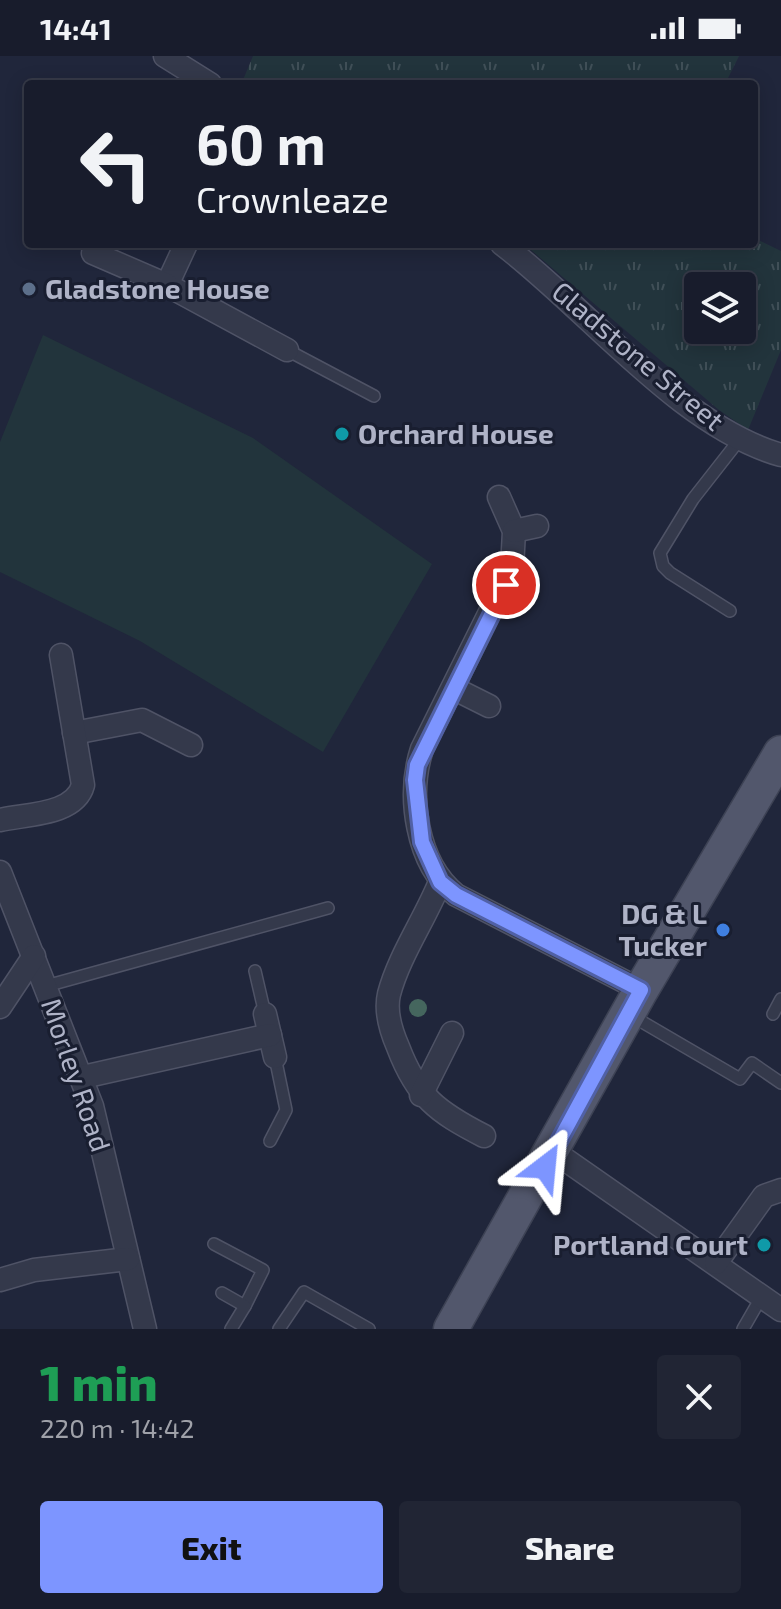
<!DOCTYPE html>
<html lang="en">
<head>
<meta charset="utf-8">
<style>
	:root { --surface:#181c2c; --page:#212534; --text:#f1f3f6; --muted:#9fa1a9; --line:#363a48; --accent:#7d95ff }
	body { margin:0; font-family:"Exo 2",sans-serif; background:var(--page); color:var(--text); height:100vh; display:flex; flex-direction:column; font-size:30px; white-space:nowrap }
	* { box-sizing:border-box; margin:0 }
	p { font-size:26px; color:var(--muted) }
	.icon { flex:none; width:44px; height:44px; fill:none; stroke:currentColor; stroke-width:2; stroke-linecap:round; stroke-linejoin:round }
	.map { position:relative; height:1273px; overflow:hidden }
	.side { display:flex; flex-direction:column; background:var(--surface); flex:1 }
	.side>* { flex:none }
	.banner { position:absolute; left:24px; top:24px; width:734px; height:168px; border-radius:8px; box-shadow:0 4px 20px #0003,0 0 0 2px var(--line); background:#181c2c; color:var(--text); overflow:hidden }
	.buttons { position:absolute; left:684px; top:216px; display:grid; gap:16px }
	.buttons a { display:grid; place-items:center; width:72px; height:72px; border-radius:8px; background:var(--surface); box-shadow:0 4px 20px #0003,0 0 0 2px var(--line); font-size:40px }
	.pin { position:absolute; display:grid; place-items:center; width:68px; height:68px; color:#fff; margin:-34px; border:4px solid #fff; border-radius:50%; box-shadow:0 2px 8px #0007 }
	.me { position:absolute; width:88px; margin:-44px; rotate:29deg; stroke-linejoin:round; filter:drop-shadow(0 0 6px #0008) }
	.turn { display:flex; align-items:center; gap:28px; height:168px; padding:0 40px; font-size:36px }
	.turn .icon { width:104px; height:104px; stroke-width:2.5 }
	.turn b { display:block; font-size:56px; line-height:68px }
	.round { display:grid; place-items:center; flex:none; width:84px; height:84px; border-radius:8px; background:var(--page) }
	.summary { display:flex; align-items:center; justify-content:space-between; height:136px; padding:0 40px }
	h1 { font-size:48px; font-weight:800; line-height:60px; color:#1e9e55 }
	.action { display:flex; gap:16px; margin-top:auto; padding:16px 40px }
	.action a { flex:1; height:92px; border-radius:8px; background:var(--accent); color:#111; font-size:32px; font-weight:800; line-height:92px; text-align:center }
	.action a+a { background:var(--page); color:var(--text) }
	.status { display:flex; justify-content:space-between; align-items:center; height:56px; padding:0 40px; background:var(--surface); direction:ltr }
	.status svg { height:22px; fill:currentColor }
	.map>svg:first-child { display:block }
</style>
</head>
<body>
<div class="status"><b>14:41</b><svg viewBox="0 0 49 12"><path d="M0 12V9h3v3zM5 12V6h3v6zM10 12V3h3v9zM15 12V0h3v12zM26 1h20v11H26zM47 4h2v5h-2z"/></svg></div>
<div class="map">
<svg width="781" height="1273" viewBox="0 0 781 1273">
	<defs>
		<pattern id="park-tufts" width="24" height="20" patternUnits="userSpaceOnUse" patternTransform="scale(2)"><rect width="24" height="20" fill="#22343c"/><path d="M3 7l-1-3M5 7V3M7 7l1-3M15 17l-1-3M17 17v-4M19 17l1-3" fill="none" stroke="#404f57"/></pattern>
	</defs>
	<rect width="100%" height="100%" fill="#20263b"/>
	<polygon fill="#22343c" points="43,279 253,382 432,508 323,696 140,585 0,516 0,386"/>
	<g fill="url(#park-tufts)" fill-rule="evenodd">
		<polygon points="253,0 739,0 725,28 251,28 243,24"/>
		<path d="M754,182l27,13v99l-33,80 -29,-20 -195,-166h230zM698,230h44v44h-44z"/>
	</g>
	<g fill="none" stroke-linecap="round" stroke-linejoin="round">
		<g stroke="#4f5366" stroke-width="14">
			<g id="service">
				<polyline points="287,294 374,340"/>
				<polyline points="730,555 670,517 663,510 660,497 693,443 740,383"/>
				<polyline points="255,915 265,958"/>
				<polyline points="46,930 328,852"/>
				<polyline points="773,958 781,943"/>
				<polyline points="632,960 740,1023 752,1007 781,1027"/>
				<polyline points="270,1085 286,1054 275,1001"/>
				<polyline points="214,1188 263,1214 245,1250"/>
				<polyline points="222,1237 245,1250 231,1273"/>
				<polyline points="279,1273 304,1236 369,1273"/>
				<polyline points="743,1273 762,1240"/>
			</g>
		</g>
		<g stroke="#4f5366" stroke-width="25">
			<g id="minor">
				<polyline points="165,0 210,28"/>
				<polyline points="186,188 167,229 287,294"/>
				<path d="M502,188c85,64 177,182 279,211"/>
				<polyline points="93,197 167,229"/>
				<path d="M499,441l15,34 -2,37 -90,181c-15,46 -6,114 34,146l185,95"/>
				<polyline points="514,475 537,470"/>
				<polyline points="453,632 489,650"/>
				<polyline points="74,677 142,664 191,689"/>
				<path d="M0,764c27,-6 75,-5 83,-35l-22,-130"/>
				<polyline points="0,816 92,1050 145,1273"/>
				<path d="M440,826c-15,37 -41,74 -51,112 -4,17 2,37 9,53 19,50 39,65 86,89"/>
				<polyline points="0,951 34,900"/>
				<polyline points="265,958 275,1001"/>
				<polyline points="83,1021 270,979"/>
				<polyline points="421,1039 452,977"/>
				<polyline points="553,1095 781,1254"/>
				<polyline points="716,1207 764,1140 781,1134"/>
				<polyline points="0,1224 34,1214 128,1203"/>
			</g>
		</g>
		<g stroke="#3d4254" stroke-width="37">
			<polyline id="primary" points="451,1273 641,934 781,697"/>
		</g>
		<use href="#service" stroke="#34394b" stroke-width="11"/>
		<use href="#minor" stroke="#34394b" stroke-width="22"/>
		<use href="#primary" stroke="#52576c" stroke-width="34"/>
	</g>
	<circle fill="#45665e" cx="418" cy="952" r="9"/>
	<g fill="none" stroke-linecap="round" stroke-linejoin="round">
		<g stroke="#5161a6" stroke-width="20">
			<polyline id="route" points="506,529 417,709 415,724 422,786 440,826 456,839 641,934 545,1111"/>
		</g>
		<use href="#route" stroke="#7d95ff" stroke-width="14"/>
	</g>
	<circle fill="#5c6f8a" stroke="#191e30" stroke-width="3" cx="29" cy="233" r="8"/>
	<g fill="#0f9aa8" stroke="#191e30" stroke-width="3">
		<circle cx="342" cy="378" r="8"/>
		<circle cx="764" cy="1189" r="8"/>
	</g>
	<circle fill="#3f7fe0" stroke="#191e30" stroke-width="3" cx="723" cy="874" r="8"/>
	<g text-anchor="middle" stroke-width="6" stroke-linejoin="round" paint-order="stroke">
		<g font-size="28" font-weight="bold" fill="#afb3c7" stroke="#191e30" text-anchor="start">
			<text x="45" y="243">Gladstone House</text>
			<text x="358" y="388">Orchard House</text>
			<text x="707" y="868" text-anchor="end">DG &amp; L<tspan x="707" dy="32">Tucker</tspan></text>
			<text x="748" y="1199" text-anchor="end">Portland Court</text>
		</g>
		<g font-size="28" fill="#afb3c7" stroke="#191e30">
			<text transform="translate(638 300) rotate(40)" y="10">Gladstone Street</text>
			<text transform="translate(76 1019) rotate(71)" y="10">Morley Road</text>
		</g>
	</g>
</svg>
<div class="buttons">
<a><svg class="icon" aria-label="layers" viewBox="0 0 24 24"><path d="M12 4l9 5-9 5-9-5zM3 14l9 5 9-5"/></svg></a>
</div>
<div class="pin" style="left:506px;top:529px;background:#d93025"><svg class="icon" aria-label="arrive" viewBox="0 0 24 24"><path d="M6 21V4h12l-3 4 3 4H6"/></svg></div>
<svg class="me" style="left:545px;top:1111px" viewBox="-20 -20 40 40"><path d="M0-17L14 15 0 8-14 15z" fill="#7d95ff" stroke="#fff" stroke-width="4"/></svg>
<div class="banner">
<div class="turn"><svg class="icon" aria-label="left" viewBox="0 0 24 24"><path d="M17 20v-9H6M10 6l-5 5 5 5"/></svg><div><b>60 m</b>Crownleaze</div></div>
</div>
</div>
<section class="side">
<div class="summary"><div><h1>1 min</h1><p>220 m · 14:42</p></div><a class="round"><svg class="icon" aria-label="close" viewBox="0 0 24 24"><path d="M6 6l12 12M18 6L6 18"/></svg></a></div>
<div class="action"><a>Exit</a><a>Share</a></div>
</section>
</body>
</html>
